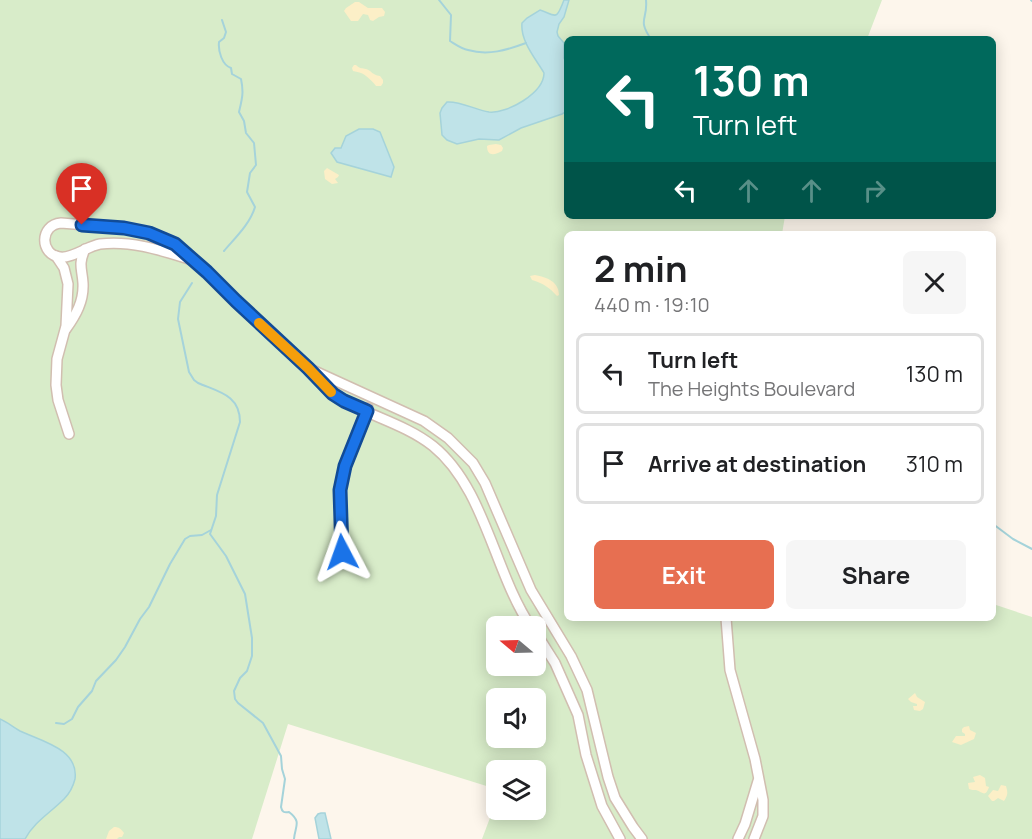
<!DOCTYPE html>
<html lang="en">
<head>
<meta charset="utf-8">
<style>
	:root { --surface:#fff; --page:#f6f6f6; --text:#202124; --muted:#757577; --line:#e0e0e0; --accent:#e76f51 }
	body { margin:0; font-family:Manrope,sans-serif; background:var(--page); color:var(--text); height:100vh; display:flex; flex-direction:column; font-size:22px; white-space:nowrap }
	* { box-sizing:border-box; margin:0 }
	p { font-size:20px; color:var(--muted) }
	.icon { flex:none; width:33px; height:33px; fill:none; stroke:currentColor; stroke-width:2; stroke-linecap:round; stroke-linejoin:round }
	.map { position:relative; flex:1; overflow:hidden }
	.details { position:absolute; left:564px; top:231px; width:432px; height:390px; display:flex; flex-direction:column; background:var(--surface); border-radius:9px; box-shadow:0 3px 15px #0003 }
	.details>* { flex:none }
	.hud { position:absolute; left:564px; top:36px; width:432px; height:183px; border-radius:9px; box-shadow:0 3px 15px #0003; background:#00695c; color:#fff; overflow:hidden }
	.needle { width:39px; rotate:289deg }
	.tools { position:absolute; left:486px; top:616px; display:grid; gap:12px }
	.tools a { display:grid; place-items:center; width:60px; height:60px; border-radius:9px; background:var(--surface); box-shadow:0 3px 15px #0003; font-size:30px }
	.pin { position:absolute; display:grid; place-items:center; width:51px; height:51px; color:#fff; margin:-62px -26px; border-radius:50% 50% 50% 0; rotate:-45deg; box-shadow:0 0 6px #0007 }
	.pin .icon { rotate:45deg }
	.me { position:absolute; width:66px; margin:-33px; rotate:356deg; stroke-linejoin:round; filter:drop-shadow(0 0 4px #0008) }
	.turn { display:flex; align-items:center; gap:21px; height:126px; padding:0 30px; font-size:27px }
	.turn .icon { width:78px; height:78px; stroke-width:2.5 }
	.turn b { display:block; font-size:42px; line-height:51px }
	.lanes { display:flex; align-items:center; height:57px; padding:0 30px; background:#0003; justify-content:center; gap:30px; direction:ltr }
	.lanes .off { opacity:.35 }
	.round { display:grid; place-items:center; flex:none; width:63px; height:63px; border-radius:9px; background:var(--page) }
	.head { display:flex; align-items:center; justify-content:space-between; height:102px; padding:0 30px }
	h1 { font-size:36px; font-weight:700; line-height:45px }
	.cta { display:flex; gap:12px; margin-top:auto; padding:12px 30px }
	.cta a { flex:1; height:69px; border-radius:9px; background:var(--accent); color:#fff; font-size:24px; font-weight:700; line-height:69px; text-align:center }
	.cta a+a { background:var(--page); color:var(--text) }
	ul { padding:0; list-style:none }
	li { display:flex; align-items:center; gap:18px; height:81px; margin:0 12px 9px; padding:0 18px; border:3px solid var(--line); border-radius:9px }
	li div { flex:1 }
	li b { display:block; font-size:22px }
	li em { font-style:normal }
	.map>svg:first-child { display:block }
</style>
</head>
<body>
<div class="map">
<svg width="1032" height="839" viewBox="0 0 1032 839">
	<rect width="100%" height="100%" fill="#fdf6ec"/>
	<path fill="#d8ecc9" fill-rule="evenodd" d="M0,0h882l-15,39h-300v177h218l-3,18h-215v384h426v-14l39,13v222h-550l14,-37v8h40v-39h-40v18l-208,-65 -36,115h-252zM496,627h40v39h-40zM496,699h40v39h-40z"/>
	<g fill="#fcefc7">
		<polygon points="355,2 359,2 368,8 382,8 385,12 384,16 379,17 373,21 370,20 368,15 363,14 358,21 351,21 344,11 346,8"/>
		<path d="M354,65h2c4,4 6,3 10,4 6,2 6,6 14,7l3,4v3l-2,3h-5c-2,-3 -11,-12 -15,-13 -2,-1 -5,-1 -8,-2l-1,-3z"/>
		<path d="M496,144l5,1 2,3 -1,3c-7,4 -15,6 -15,-5l2,-1z"/>
		<polygon points="327,168 339,175 338,177 335,179 338,183 332,184 325,179 324,171"/>
		<path d="M535,275c12,2 24,7 24,20l-2,1c-7,-8 -14,-13 -25,-16l-2,-4z"/>
		<polygon points="915,693 917,697 925,702 923,709 920,711 914,710 913,706 917,706 917,704 911,702 908,699"/>
		<polygon points="969,726 970,730 976,733 974,739 961,745 952,742 956,736 965,736 965,734 962,732 962,729 964,727"/>
		<path d="M980,775l5,3 1,8 3,1c-4,11 -6,5 -13,3 -2,0 -5,0 -7,-1l-1,-6 7,-1 -2,-5z"/>
		<path d="M1001,785l5,1c2,7 2,9 -2,15l-6,-3 -4,3h-2l-4,-5 5,-6 5,1z"/>
		<path d="M114,827c5,0 7,2 10,6l-2,4h-3l-2,2h-11l3,-8z"/>
	</g>
	<g fill="#bfe3e8" stroke="#a5d3da" stroke-width="1.5">
		<path d="M564,0h5l-5,17 -5,7 -2,8 1,4 6,7v15l3,7v46l-5,3 -41,14 -22,12 -20,-1 -22,5 -10,-4 -5,-5 -2,-22 2,-5 5,-6c14,-1 28,8 42,10 18,2 55,-19 55,-39 -8,-14 -24,-32 -22,-50l5,-5 13,-8c17,6 16,11 24,-10z"/>
		<polygon points="359,129 373,129 380,132 394,167 391,177 337,162 331,153 335,148 341,148 346,136"/>
		<path d="M0,719c7,3 13,8 20,12 21,10 59,18 55,48 -2,8 -5,14 -11,20 -14,14 -30,23 -39,40h-25z"/>
		<polygon points="321,813 325,813 331,839 319,839 315,818 318,814"/>
	</g>
	<g fill="none" stroke-linecap="round" stroke-linejoin="round">
		<g stroke="#a5d3da" stroke-width="2">
			<path d="M439,0l12,15 -1,26c5,3 12,8 18,9 20,6 39,0 58,-7"/>
			<path d="M646,0c2,20 -9,19 5,39"/>
			<polyline points="1031,0 1032,1"/>
			<path d="M222,20l4,12 -2,6 -5,4c-1,9 3,23 12,26l1,6 9,5c3,14 1,20 -2,33l5,9 2,12 8,10 2,22 -6,8 -3,19 8,15c-5,17 -20,31 -31,44"/>
			<path d="M192,283l-12,19 -2,17 11,53 5,8 4,3c21,9 42,12 42,39l-23,73 -1,21 -6,18 16,22 19,38 7,44v18l-5,15 -7,7 -6,13 1,8 3,4 25,20 18,33 1,13 3,10 -4,28c1,5 3,6 8,5 13,10 6,14 5,27"/>
			<polyline points="993,524 1013,539 1032,549"/>
			<polyline points="56,723 64,724 72,719 78,707 92,691 96,681 116,660 125,647 140,619 149,607 170,564 185,539 190,536 202,535 211,530"/>
		</g>
		<g stroke="#d1beb0" stroke-width="12">
			<g id="street">
				<polyline points="56,256 64,268 68,284 66,326 57,359 56,385 58,400 69,434"/>
				<path d="M192,260c-29,-9 -60,-20 -92,-16 -12,2 -29,15 -40,13 -20,-2 -21,-32 1,-34l63,5 25,5 26,11 32,28 29,29 72,67"/>
				<path d="M66,329c10,-14 18,-28 17,-46 -1,-15 -5,-18 2,-34"/>
				<polyline points="342,552 340,490 345,466 368,408"/>
				<polyline points="726,618 730,670 755,759 763,800 763,816 754,839"/>
				<path d="M531,627c-37,-55 -46,-139 -98,-181 -28,-22 -64,-30 -94,-48l-6,-4 -25,-26 116,53 24,17 25,25 12,20 46,107 40,66 16,34 21,87 7,21 18,29 9,12"/>
				<polyline points="536,633 555,663 578,715 586,755 602,806 620,839"/>
				<polyline points="738,839 745,824 758,781"/>
			</g>
		</g>
		<use href="#street" stroke="#fff" stroke-width="9"/>
	</g>
	<g fill="none" stroke-linecap="round" stroke-linejoin="round">
		<g stroke="#114b97" stroke-width="15">
			<polyline id="route" points="82,225 124,228 149,233 175,244 207,272 236,301 308,368 333,394 344,401 367,411 345,466 340,490 342,552"/>
		</g>
		<use href="#route" stroke="#1a73e8" stroke-width="10"/>
		<polyline stroke="#f59e0b" stroke-width="10" points="259,323 308,368 331,392"/>
	</g>
</svg>
<div class="tools">
<a><svg class="needle" viewBox="-14 -14 28 28"><path d="M0-13l5 13h-10z" fill="#e53935"/><path d="M0 13l5-13h-10z" fill="#757577"/></svg></a>
<a><svg class="icon" aria-label="sound" viewBox="0 0 24 24"><path d="M4 9h4l5-4v14l-5-4H4zM17 9q2 3 0 6"/></svg></a>
<a><svg class="icon" aria-label="layers" viewBox="0 0 24 24"><path d="M12 4l9 5-9 5-9-5zM3 14l9 5 9-5"/></svg></a>
</div>
<div class="pin" style="left:82px;top:225px;background:#d93025"><svg class="icon" aria-label="arrive" viewBox="0 0 24 24"><path d="M6 21V4h12l-3 4 3 4H6"/></svg></div>
<svg class="me" style="left:342px;top:552px" viewBox="-20 -20 40 40"><path d="M0-17L14 15 0 8-14 15z" fill="#1a73e8" stroke="#fff" stroke-width="4"/></svg>
<div class="hud">
<div class="turn"><svg class="icon" aria-label="left" viewBox="0 0 24 24"><path d="M17 20v-9H6M10 6l-5 5 5 5"/></svg><div><b>130 m</b>Turn left</div></div>
<div class="lanes"><svg class="icon" aria-label="left" viewBox="0 0 24 24"><path d="M17 20v-9H6M10 6l-5 5 5 5"/></svg><svg class="icon off" aria-label="ahead" viewBox="0 0 24 24"><path d="M12 20V5M6 11l6-6 6 6"/></svg><svg class="icon off" aria-label="ahead" viewBox="0 0 24 24"><path d="M12 20V5M6 11l6-6 6 6"/></svg><svg class="icon off" aria-label="right" viewBox="0 0 24 24"><path d="M7 20v-9h11M14 6l5 5-5 5"/></svg></div>
</div>
<section class="details">
<div class="head"><div><h1>2 min</h1><p>440 m · 19:10</p></div><a class="round"><svg class="icon" aria-label="close" viewBox="0 0 24 24"><path d="M6 6l12 12M18 6L6 18"/></svg></a></div>
<ul>
<li><svg class="icon" aria-label="left" viewBox="0 0 24 24"><path d="M17 20v-9H6M10 6l-5 5 5 5"/></svg><div><b>Turn left</b><p>The Heights Boulevard</p></div><em>130 m</em></li>
<li><svg class="icon" aria-label="arrive" viewBox="0 0 24 24"><path d="M6 21V4h12l-3 4 3 4H6"/></svg><div><b>Arrive at destination</b></div><em>310 m</em></li>
</ul>
<div class="cta"><a>Exit</a><a>Share</a></div>
</section>
</div>
</body>
</html>
